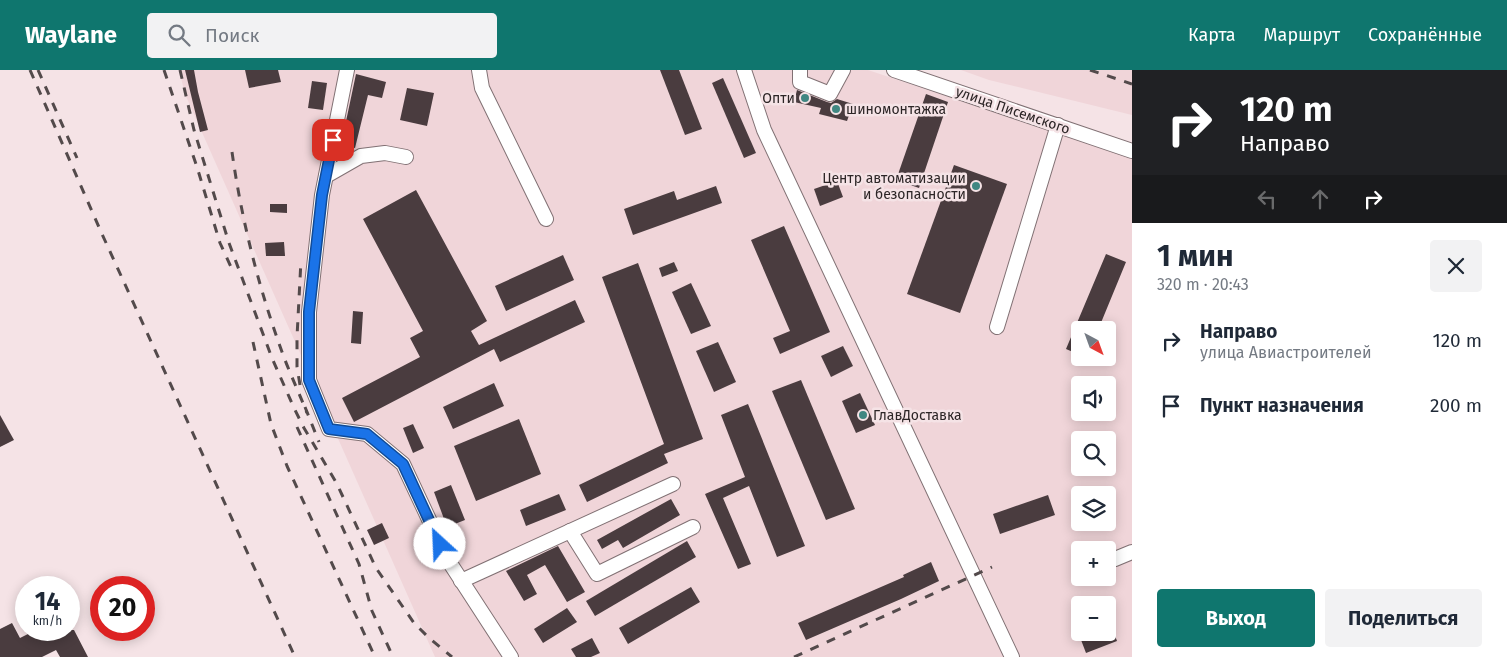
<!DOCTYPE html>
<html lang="ru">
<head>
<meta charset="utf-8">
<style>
	:root { --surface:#fff; --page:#f2f2f3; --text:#1f2937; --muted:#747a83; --accent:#0f766e }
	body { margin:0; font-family:"Fira Sans",sans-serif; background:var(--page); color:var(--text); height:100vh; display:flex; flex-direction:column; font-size:19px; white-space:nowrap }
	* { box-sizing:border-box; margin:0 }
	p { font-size:16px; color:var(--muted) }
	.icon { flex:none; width:28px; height:28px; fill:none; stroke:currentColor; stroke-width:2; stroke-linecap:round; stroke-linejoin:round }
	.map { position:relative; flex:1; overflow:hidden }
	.details { display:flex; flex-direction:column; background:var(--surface); width:375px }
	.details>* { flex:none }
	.banner { background:#202124; color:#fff; overflow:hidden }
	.needle { width:32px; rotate:139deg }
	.tools { position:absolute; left:1071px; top:251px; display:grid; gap:10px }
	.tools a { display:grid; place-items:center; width:45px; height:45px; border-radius:5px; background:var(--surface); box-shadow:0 2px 12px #0003; font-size:25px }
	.speed { position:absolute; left:15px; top:506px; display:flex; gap:10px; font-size:25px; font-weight:700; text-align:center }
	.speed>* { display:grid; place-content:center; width:65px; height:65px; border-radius:50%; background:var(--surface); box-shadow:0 2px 12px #0003; line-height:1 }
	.speed small { font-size:12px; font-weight:400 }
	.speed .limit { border:8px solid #d22; background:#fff; color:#111 }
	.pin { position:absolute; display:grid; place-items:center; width:42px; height:42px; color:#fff; margin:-21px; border-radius:10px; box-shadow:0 2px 8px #0006 }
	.me { position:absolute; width:55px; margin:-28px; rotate:335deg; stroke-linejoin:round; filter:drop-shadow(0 0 4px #0008) }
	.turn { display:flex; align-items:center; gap:18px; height:105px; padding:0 25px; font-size:22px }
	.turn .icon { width:65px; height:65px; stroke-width:2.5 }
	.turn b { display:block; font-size:35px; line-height:42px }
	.lanes { display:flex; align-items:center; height:48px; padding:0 25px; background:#0003; justify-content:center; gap:25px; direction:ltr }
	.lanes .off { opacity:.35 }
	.round { display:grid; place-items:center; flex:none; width:52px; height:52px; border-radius:5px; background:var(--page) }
	.head { display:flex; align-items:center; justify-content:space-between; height:85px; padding:0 25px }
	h1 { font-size:30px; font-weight:700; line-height:38px }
	.action { display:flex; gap:10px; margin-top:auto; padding:10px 25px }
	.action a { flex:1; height:58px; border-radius:5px; background:var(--accent); color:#fff; font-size:20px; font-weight:700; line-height:58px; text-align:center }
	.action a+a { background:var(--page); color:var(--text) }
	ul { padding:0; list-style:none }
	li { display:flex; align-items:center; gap:15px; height:65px; padding:0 25px }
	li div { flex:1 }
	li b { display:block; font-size:19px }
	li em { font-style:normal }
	header { display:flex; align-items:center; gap:30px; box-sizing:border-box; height:70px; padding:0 25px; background:var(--accent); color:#fff }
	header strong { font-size:24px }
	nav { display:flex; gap:28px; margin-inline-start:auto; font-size:18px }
	.search { width:350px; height:45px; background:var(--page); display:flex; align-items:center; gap:12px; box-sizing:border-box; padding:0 18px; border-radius:5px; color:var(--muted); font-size:19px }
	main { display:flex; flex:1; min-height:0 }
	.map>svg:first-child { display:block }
</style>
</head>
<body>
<header>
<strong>Waylane</strong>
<div class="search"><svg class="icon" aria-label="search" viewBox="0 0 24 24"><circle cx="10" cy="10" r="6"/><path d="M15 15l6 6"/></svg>Поиск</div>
<nav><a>Карта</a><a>Маршрут</a><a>Сохранённые</a></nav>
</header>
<main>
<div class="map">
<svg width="1132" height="587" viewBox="0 0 1132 587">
	<rect width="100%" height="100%" fill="#f5e3e6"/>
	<g fill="#f0d5d9" fill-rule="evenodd">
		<path d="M179,0h689l264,88v499h-697l-250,-563zM1080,260h28v28h-28zM1080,315h28v27h-28zM1080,370h28v28h-28zM1080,425h28v27h-28zM1080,480h28v28h-28zM1080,535h28v27h-28z"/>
		<polygon points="961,0 1132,0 1132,45 989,10"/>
	</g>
	<g fill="#4a3c3f">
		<polygon points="185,0 194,0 198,22 208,60 200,62"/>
		<polygon points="245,0 278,0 281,12 249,18"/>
		<polygon points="660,0 679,0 702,59 685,65"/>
		<polygon points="356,4 386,12 382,28 368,25 355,78 341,75"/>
		<polygon points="723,8 756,83 744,88 712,13"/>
		<polygon points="312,11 327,13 323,40 308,38"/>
		<polygon points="407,18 434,23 427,56 400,50"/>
		<polygon points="797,20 827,32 831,33 837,29 853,34 847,51 819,44 821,38 794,32"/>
		<polygon points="926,24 948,32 919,118 896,110"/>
		<polygon points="954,95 1007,114 960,243 907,224"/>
		<polygon points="837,111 843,127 820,136 814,119"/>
		<polygon points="716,116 722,133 633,165 624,139 674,121 677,130"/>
		<polygon points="416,120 487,251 471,261 479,275 575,230 585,252 500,292 494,279 354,352 342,328 420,287 410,268 423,261 363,149"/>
		<polygon points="270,134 287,134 287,143 270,142"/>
		<polygon points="784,156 830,262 780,284 773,268 790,261 751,170"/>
		<polygon points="284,172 285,186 266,186 265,173"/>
		<polygon points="1106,184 1126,192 1098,260 1080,260 1080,285 1066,279"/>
		<polygon points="563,185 574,210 506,241 495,216"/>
		<polygon points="674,192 678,201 662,207 659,198"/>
		<polygon points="638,193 703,369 664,384 668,393 587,432 579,415 664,374 602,207"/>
		<polygon points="691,213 711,256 691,264 672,222"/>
		<polygon points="353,241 363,242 361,274 351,273"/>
		<polygon points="718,272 736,312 714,322 696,281"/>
		<polygon points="843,276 853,296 831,307 821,286"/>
		<polygon points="801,310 855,439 826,450 772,321"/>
		<polygon points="494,313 504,336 453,359 443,337"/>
		<polygon points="860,323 875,355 856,363 842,331"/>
		<polygon points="748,334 805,476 777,487 749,416 723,428 751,494 738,499 705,424 745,407 721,345"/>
		<polygon points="0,345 14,370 0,377"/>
		<polygon points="519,349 541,404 476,431 454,376"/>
		<polygon points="413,354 424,378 413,383 403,358"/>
		<polygon points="451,415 465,450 447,457 434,422"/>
		<polygon points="559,424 566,440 526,456 520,440"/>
		<polygon points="1048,425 1055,445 1000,464 993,444"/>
		<polygon points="671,429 680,445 623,478 618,470 602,479 597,470"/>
		<polygon points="382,453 389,468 374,475 367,460"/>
		<polygon points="687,471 696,487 595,546 586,531"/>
		<polygon points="558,476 585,522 567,532 545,495 527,505 537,524 524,531 506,501"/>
		<polygon points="931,492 939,511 901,529 806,570 798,553 904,507 903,505"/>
		<polygon points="691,517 700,532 628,574 619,558"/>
		<polygon points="567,538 577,552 543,573 534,559"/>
		<polygon points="1108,547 1117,571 1086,583 1078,562 1108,562"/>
		<polygon points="12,553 20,568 36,560 74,560 88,587 60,587 56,580 42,587 0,587 0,559"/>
		<polygon points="592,568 600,583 591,587 576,587 571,579"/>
	</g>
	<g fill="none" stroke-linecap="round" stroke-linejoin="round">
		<g stroke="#817174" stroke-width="16">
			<g id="minor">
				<polyline points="347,0 322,125 309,242 309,310 329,359 367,364 403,394 448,490 511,587"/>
				<polyline points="479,0 482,18 546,149"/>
				<polyline points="744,0 764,60 1012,587"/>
				<polyline points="800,0 800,12 830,24 843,0"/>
				<polyline points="894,0 1132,81"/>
				<polyline points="326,106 361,86 385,83 406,87"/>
				<polyline points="997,257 1058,55"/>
				<polyline points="570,461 597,504 693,457"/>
				<polyline points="1115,489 1132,482"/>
				<polyline points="461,511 673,414"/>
			</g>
		</g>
		<use href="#minor" stroke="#fff" stroke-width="14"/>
		<g stroke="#534a4b" stroke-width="3" stroke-dasharray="9 9" stroke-linecap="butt">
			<polyline points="30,0 102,164 295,587"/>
			<polyline points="38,0 77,88"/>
			<polyline points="164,0 197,97 220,173 231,197"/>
			<polyline points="180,0 194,60 229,173 272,288 294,338 304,358 337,414 376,498 414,553 429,568 452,587"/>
			<polyline points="1090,0 1132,14"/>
			<path d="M232,82c10,71 28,141 53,208 7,18 15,35 22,53"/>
			<polyline points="253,272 271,354 287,396 375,587"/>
			<polyline points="300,315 297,297 297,267 301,190"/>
			<polyline points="305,337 319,372"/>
			<polyline points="297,357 359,494 372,541 393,587"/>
			<polyline points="794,587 992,497"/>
		</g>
	</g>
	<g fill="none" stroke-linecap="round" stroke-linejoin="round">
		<g stroke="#114b97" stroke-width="12">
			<polyline id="route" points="333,70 322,125 309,242 309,310 329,359 367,364 403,394 440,474"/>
		</g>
		<use href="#route" stroke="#1a73e8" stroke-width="9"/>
	</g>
	<g fill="#408782" stroke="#f5e3e6" stroke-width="2">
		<circle cx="805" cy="28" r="5"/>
		<circle cx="836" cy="39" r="5"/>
		<circle cx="976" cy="116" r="5"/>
		<circle cx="863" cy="345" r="5"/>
	</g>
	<g text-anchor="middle" stroke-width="5" stroke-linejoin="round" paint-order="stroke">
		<g font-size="14" fill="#2c2526" stroke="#f5e3e6" text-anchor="end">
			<text x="795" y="33">Опти</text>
			<text x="846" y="44" text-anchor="start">шиномонтажка</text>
			<text x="966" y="113">Центр автоматизации<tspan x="966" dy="16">и безопасности</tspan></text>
			<text x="873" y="350" text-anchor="start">ГлавДоставка</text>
		</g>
		<g font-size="14" fill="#2c2526" stroke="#f5e3e6">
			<text transform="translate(1013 40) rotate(19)" y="5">улица Писемского</text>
		</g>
	</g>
</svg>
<div class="tools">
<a><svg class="needle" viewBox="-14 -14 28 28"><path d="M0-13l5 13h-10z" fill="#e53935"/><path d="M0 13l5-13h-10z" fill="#747a83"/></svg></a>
<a><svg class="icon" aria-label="sound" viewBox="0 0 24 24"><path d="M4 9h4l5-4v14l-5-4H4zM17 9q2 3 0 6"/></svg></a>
<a><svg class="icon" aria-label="search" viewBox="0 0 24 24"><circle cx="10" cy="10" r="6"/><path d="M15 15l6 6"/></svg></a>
<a><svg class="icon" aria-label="layers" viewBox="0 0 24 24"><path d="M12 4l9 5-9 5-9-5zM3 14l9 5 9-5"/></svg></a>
<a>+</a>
<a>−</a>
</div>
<div class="speed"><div>14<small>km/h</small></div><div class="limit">20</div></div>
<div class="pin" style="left:333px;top:70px;background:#d93025"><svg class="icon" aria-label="arrive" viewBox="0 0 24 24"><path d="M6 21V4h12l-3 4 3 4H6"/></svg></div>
<svg class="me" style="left:440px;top:474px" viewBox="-20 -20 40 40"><circle r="19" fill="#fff"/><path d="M0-13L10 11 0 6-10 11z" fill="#1a73e8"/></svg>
</div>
<section class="details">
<div class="banner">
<div class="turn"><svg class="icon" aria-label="right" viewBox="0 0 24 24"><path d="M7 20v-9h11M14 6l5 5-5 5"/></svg><div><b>120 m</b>Направо</div></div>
<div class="lanes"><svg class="icon off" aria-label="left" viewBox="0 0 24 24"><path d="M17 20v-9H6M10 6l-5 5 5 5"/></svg><svg class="icon off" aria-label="ahead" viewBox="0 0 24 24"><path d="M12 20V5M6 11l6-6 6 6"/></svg><svg class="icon" aria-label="right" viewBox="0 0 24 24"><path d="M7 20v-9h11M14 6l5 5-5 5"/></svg></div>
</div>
<div class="head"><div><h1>1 мин</h1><p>320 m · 20:43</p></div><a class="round"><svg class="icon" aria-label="close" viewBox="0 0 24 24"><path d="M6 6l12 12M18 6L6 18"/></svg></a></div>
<ul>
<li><svg class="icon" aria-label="right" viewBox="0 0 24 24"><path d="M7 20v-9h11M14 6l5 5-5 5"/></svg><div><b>Направо</b><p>улица Авиастроителей</p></div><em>120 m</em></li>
<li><svg class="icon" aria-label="arrive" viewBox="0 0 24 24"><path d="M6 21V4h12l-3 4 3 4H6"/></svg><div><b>Пункт назначения</b></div><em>200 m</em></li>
</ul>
<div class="action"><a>Выход</a><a>Поделиться</a></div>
</section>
</main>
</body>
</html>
